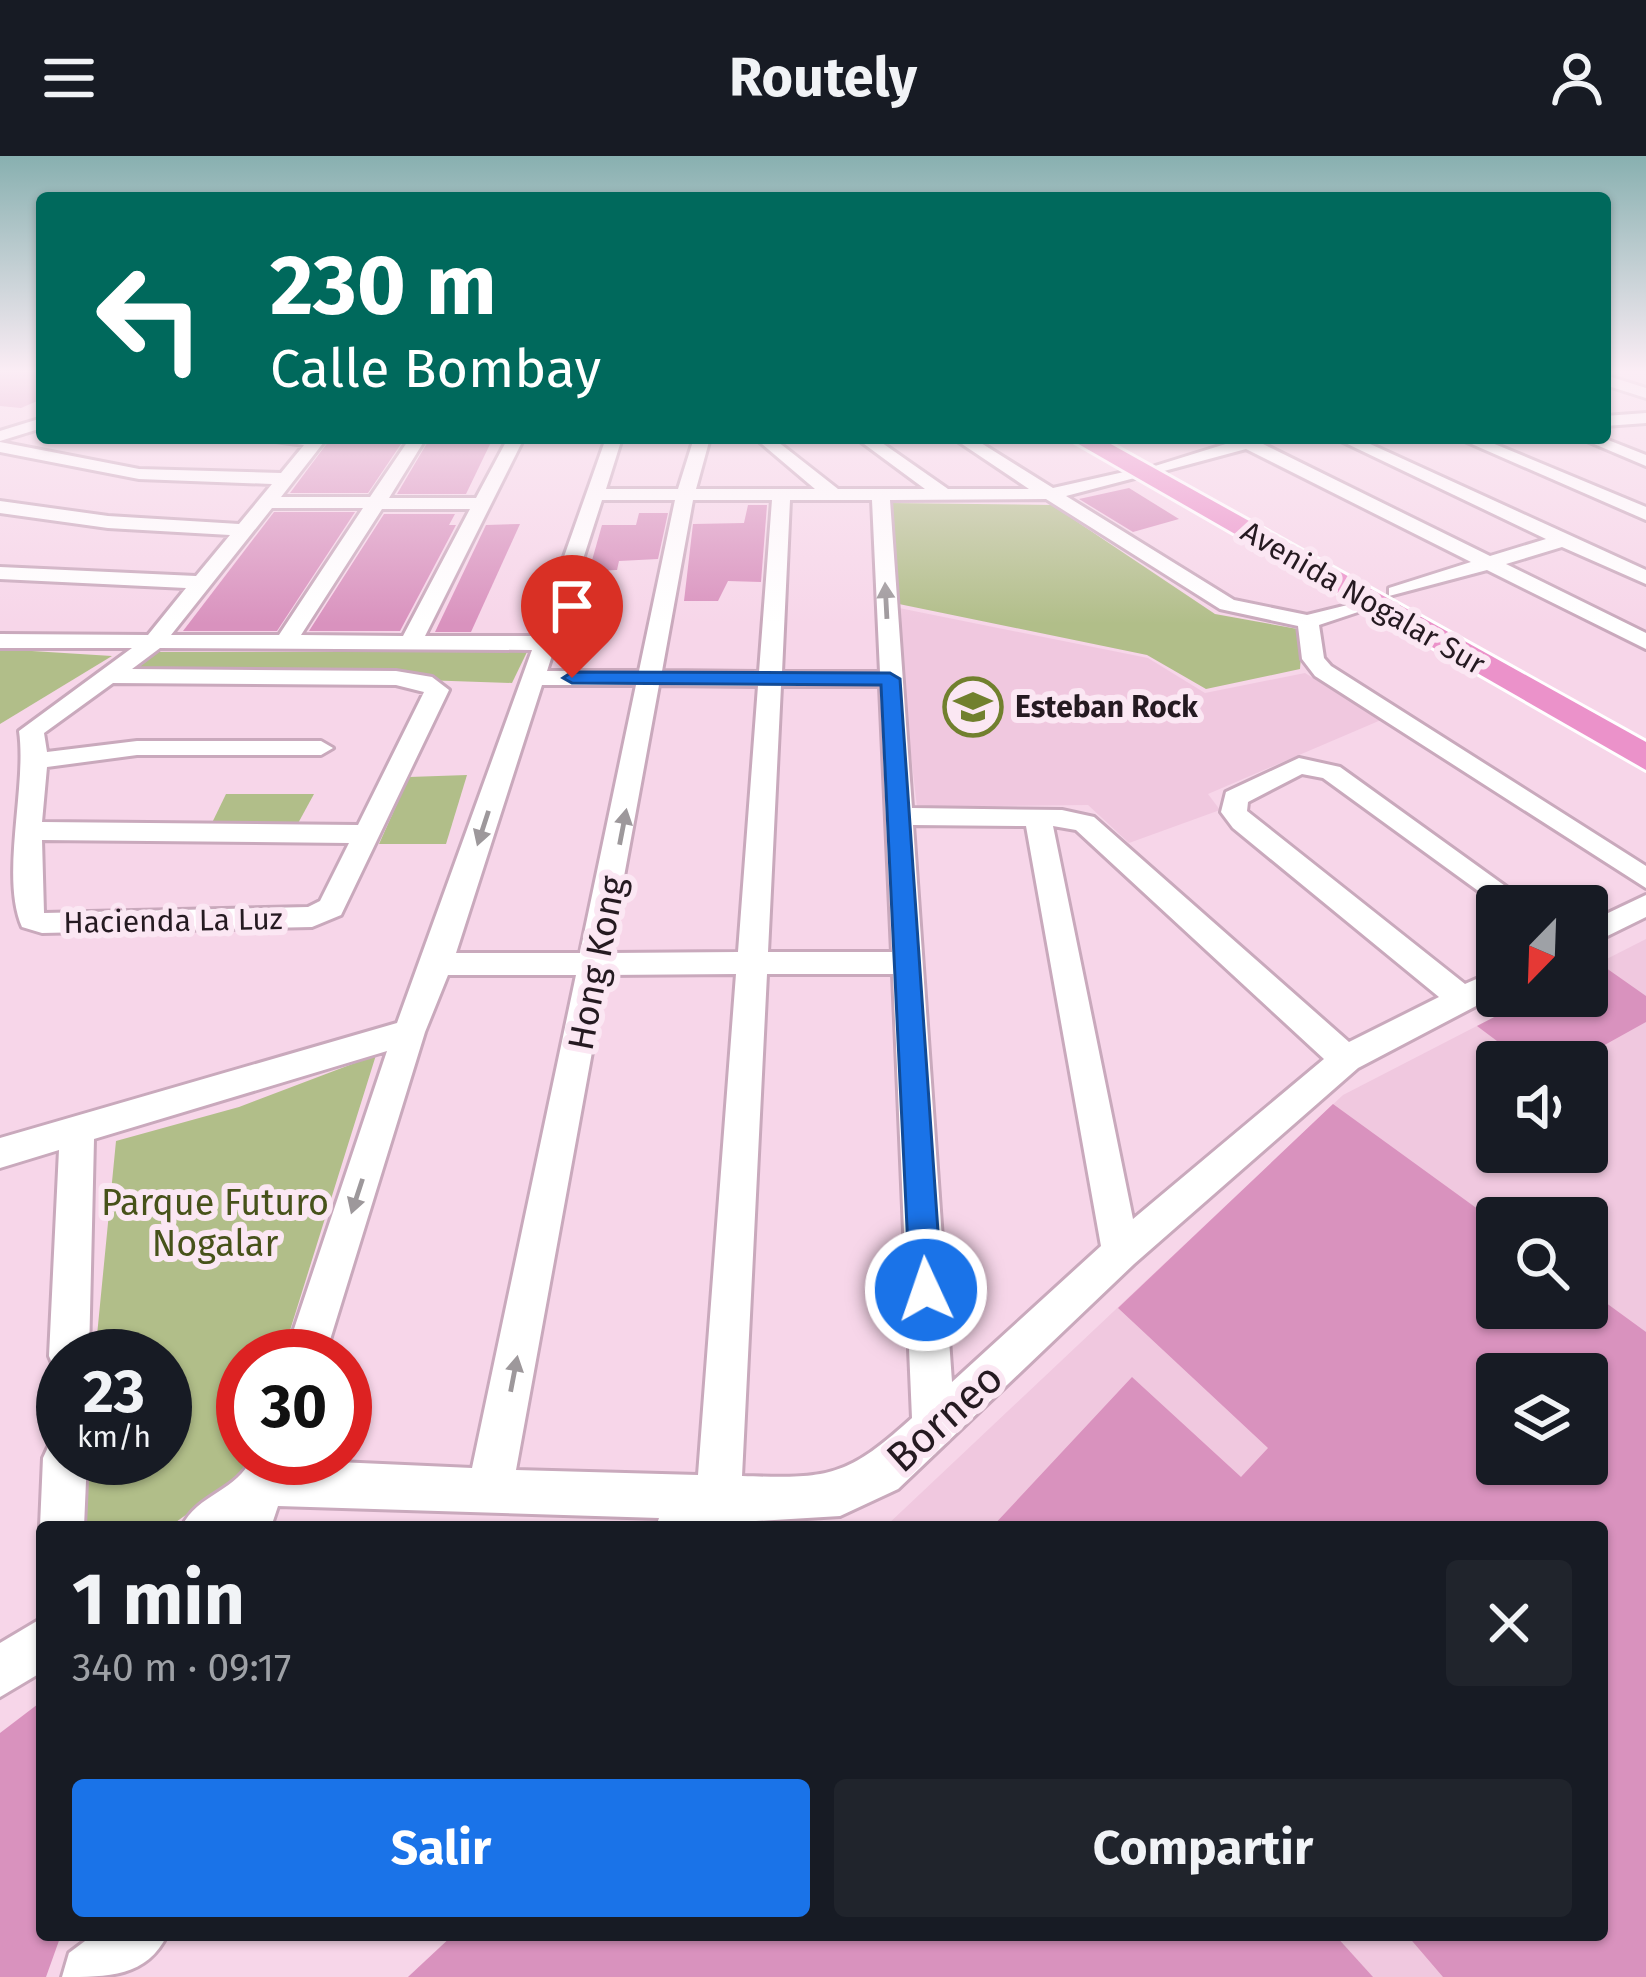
<!DOCTYPE html>
<html lang="es">
<head>
<meta charset="utf-8">
<style>
	:root { --surface:#171b24; --page:#20242c; --text:#f1f3f6; --muted:#9ea1a6; --accent:#1a73e8 }
	body { margin:0; font-family:"Fira Sans",sans-serif; background:var(--page); color:var(--text); height:100vh; display:flex; flex-direction:column; font-size:45px; white-space:nowrap }
	* { box-sizing:border-box; margin:0 }
	p { font-size:39px; color:var(--muted) }
	.icon { flex:none; width:66px; height:66px; fill:none; stroke:currentColor; stroke-width:2; stroke-linecap:round; stroke-linejoin:round }
	.map { position:relative; flex:1; overflow:hidden }
	.details { position:absolute; left:36px; top:1365px; width:1572px; height:420px; display:flex; flex-direction:column; background:var(--surface); border-radius:12px; box-shadow:0 3px 9px #0004 }
	.details>* { flex:none }
	.hud { position:absolute; left:36px; top:36px; width:1575px; height:252px; border-radius:12px; box-shadow:0 3px 9px #0004; background:#00695c; color:#fff; overflow:hidden }
	.needle { width:78px; rotate:203deg }
	.fabs { position:absolute; left:1476px; top:729px; display:grid; gap:24px }
	.fabs a { display:grid; place-items:center; width:132px; height:132px; border-radius:12px; background:var(--surface); box-shadow:0 3px 9px #0004; font-size:60px }
	.speed { position:absolute; left:36px; top:1173px; display:flex; gap:24px; font-size:60px; font-weight:700; text-align:center }
	.speed>* { display:grid; place-content:center; width:156px; height:156px; border-radius:50%; background:var(--surface); box-shadow:0 3px 9px #0004; line-height:1 }
	.speed small { font-size:30px; font-weight:400 }
	.speed .limit { border:18px solid #d22; background:#fff; color:#111 }
	.pin { position:absolute; display:grid; place-items:center; width:102px; height:102px; color:#fff; margin:-123px -51px; border-radius:50% 50% 50% 0; rotate:-45deg; box-shadow:0 0 12px #0007 }
	.pin .icon { rotate:45deg }
	.me { position:absolute; width:132px; margin:-66px; rotate:357deg; stroke-linejoin:round; filter:drop-shadow(0 0 9px #0008) }
	.turn { display:flex; align-items:center; gap:42px; height:252px; padding:0 36px; font-size:54px }
	.turn .icon { width:156px; height:156px; stroke-width:2.5 }
	.turn b { display:block; font-size:84px; line-height:102px }
	.round { display:grid; place-items:center; flex:none; width:126px; height:126px; border-radius:12px; background:var(--page) }
	.headline { display:flex; align-items:center; justify-content:space-between; height:204px; padding:0 36px }
	h1 { font-size:72px; font-weight:700; line-height:90px }
	.action { display:flex; gap:24px; margin-top:auto; padding:24px 36px }
	.action a { flex:1; height:138px; border-radius:12px; background:var(--accent); color:#fff; font-size:48px; font-weight:700; line-height:138px; text-align:center }
	.action a+a { background:var(--page); color:var(--text) }
	header { display:flex; justify-content:space-between; align-items:center; height:156px; padding:0 36px; background:var(--surface); font-size:54px; font-weight:700 }
	.map>svg:first-child { display:block }
</style>
</head>
<body>
<header><svg class="icon" aria-label="menu" viewBox="0 0 24 24"><path d="M4 6h16M4 12h16M4 18h16"/></svg>Routely<svg class="icon" aria-label="person" viewBox="0 0 24 24"><circle cx="12" cy="8" r="4"/><path d="M4 21q1-7 8-7t8 7"/></svg></header>
<div class="map">
<svg width="1646" height="1821" viewBox="0 0 1646 1821">
	<rect width="100%" height="100%" fill="#f7d6e9"/>
	<g fill="#f0c8df" fill-rule="evenodd">
		<polygon points="894,451 1148,502 1205,537 1305,517 1381,564 1208,638 1220,654 1129,687 1088,649 917,651"/>
		<path d="M1646,783v1038h-1238l45,-42h1149v-408h-717l458,-432 192,-99h52v-27zM1497,906h90v90h-90zM1497,1062h90v90h-90zM1497,1218h90v90h-90z"/>
	</g>
	<g fill="#b1be89">
		<polygon points="889,347 1052,349 1215,458 1303,474 1300,513 1206,533 1147,499 894,447"/>
		<polygon points="0,493 112,500 0,568"/>
		<polygon points="158,496 527,496 512,527 130,514"/>
		<polygon points="467,619 446,688 379,688 409,621"/>
		<polygon points="226,638 314,638 296,671 210,671"/>
		<polygon points="376,899 282,1200 243,1200 243,1302 250,1302 246,1316 169,1371 79,1371 86,1302 165,1302 165,1200 95,1200 116,985 239,951"/>
	</g>
	<g fill="#d992be" fill-rule="evenodd">
		<polygon points="0,213 42,213 42,243 21,252 0,250"/>
		<polygon points="331,282 405,282 368,337 290,337"/>
		<polygon points="430,282 493,282 466,338 397,338"/>
		<polygon points="1129,332 1179,363 1133,376 1079,343"/>
		<polygon points="748,349 767,349 761,426 728,425 718,445 684,445 693,368 744,367"/>
		<polygon points="274,356 355,356 277,475 183,475"/>
		<polygon points="639,357 668,357 658,403 619,405 617,414 589,415 602,369 636,369"/>
		<polygon points="384,358 455,358 449,369 456,369 400,475 309,475"/>
		<polygon points="520,368 471,476 435,476 486,369"/>
		<polygon points="1599,807 1646,840 1646,866 1574,906 1525,906 1477,870 1535,840 1587,840 1587,813"/>
		<path d="M1333,948l164,119v85h90v-19l59,43v645h-203l-36,-42h195v-408h-610l140,-150 109,100 27,-29 -150,-140zM1497,1218h90v90h-90z"/>
		<polygon points="42,1545 42,1779 61,1779 46,1821 0,1821 0,1577"/>
		<polygon points="453,1779 1335,1779 1373,1821 408,1821"/>
	</g>
	<g fill="none" stroke-linecap="round" stroke-linejoin="round">
		<g stroke="#c9a9bc" stroke-width="6">
			<g id="minor">
				<polygon points="1605,219 1646,232 1646,242 1605,229"/>
				<polygon points="1646,257 1646,267 1605,270 1605,260"/>
				<polygon points="42,262 42,272 0,285 0,275"/>
				<path d="M254,282h73l-46,59h89l40,-59h16l-37,60h87l32,-60h16l-99,198h111l70,-198h16l-16,51h72l16,-51h16l-14,51h119l-60,-51h18l65,51h87l-69,-51h19l73,51h81l-76,-51h20l80,50 93,-21v8l-80,21 168,104 73,15 69,-17v8l-57,19 5,33 7,8 315,200v22l-331,-212 -13,-17 -4,-33 -78,-17 -174,-110 -156,1 22,308 150,2 32,7 255,225 90,-45 -206,-169 -12,-16 5,-20 73,-34 41,9 193,139h-34l-176,-128 -21,-4 -54,28 -1,9 218,173 32,-14v25l-139,73 -224,196 -236,225 -58,27 -184,11 3,-9 -381,-12 -7,21h-89c13,-32 58,-37 69,-69l221,10 104,-493h-128l-23,57 -100,324h-40l102,-305 -293,88 -5,217h-26v17l-8,-3 -6,-14 10,-206 -59,18v-30l397,-115 135,-373 -372,-2 -28,21 264,2 36,6 17,13 -108,225 -29,12 -270,6 -20,-6c-22,-50 5,-140 -3,-196l113,-83h-132v-14l148,1 38,-47 -186,-9v-12l196,9 34,-41 -122,-7 -108,-15v-12l108,15 131,8 33,-40 -133,-5 -139,-27v-10l139,27 142,4 23,-28zM602,344h73l-36,171h-92zM693,344h79l-13,172 -97,-1zM790,344h82l8,172h-98zM272,352h91l-84,127h-108zM382,353h88l-67,127 -102,-1zM113,527l283,2 28,7 -66,133 -316,-3 5,-55 90,-12h184l12,-7 -12,-7h-184l-90,11 -3,-19zM542,529h94l-56,268h-124zM659,529l99,1 -20,266 -128,1zM781,530h99l12,266h-124zM913,669l113,1 75,420 -149,136zM1053,670l23,4 248,229 -191,160zM42,684l307,3 -29,58 -12,6 -264,6zM736,818l-38,501 -182,-5 90,-495zM767,818h126l19,444c-65,59 -83,61 -170,58z"/>
				<polygon points="1229,282 1267,282 1263,288 1490,400 1546,383 1335,282 1357,282 1646,414 1646,428 1562,391 1506,408 1646,477 1646,493 1487,414 1389,440 1389,432 1471,406 1246,293 1164,315 1155,310 1232,286"/>
				<polygon points="1458,282 1480,282 1646,351 1646,364"/>
				<polygon points="1580,282 1603,282 1646,299 1646,310"/>
				<polygon points="1646,739 1646,761 1587,790 1587,767"/>
				<polygon points="63,1281 63,1302 87,1302 84,1371 42,1371 42,1377 40,1371 43,1302 50,1287"/>
				<polygon points="42,1462 42,1516 0,1541 0,1487"/>
				<path d="M93,1779h74c-20,42 -59,42 -105,42l7,-24z"/>
			</g>
		</g>
		<g stroke="#fff" stroke-width="6">
			<polygon id="highway" points="1068,282 1100,282 1646,586 1646,614"/>
		</g>
		<use href="#minor" fill="#fff" fill-rule="evenodd"/>
		<use href="#highway" fill="#eb92ca" fill-rule="evenodd"/>
	</g>
	<defs><path id="oneway-solid" d="M-6-.8H1V-3.2L6.5 0L1 3.2V.8H-6Z" transform="scale(3)"/></defs>
	<g fill="#9d989b">
		<use href="#oneway-solid" transform="translate(886 445) rotate(-93)"/>
		<use href="#oneway-solid" transform="translate(623 671) rotate(-79)"/>
		<use href="#oneway-solid" transform="translate(483 672) rotate(108)"/>
		<use href="#oneway-solid" transform="translate(357 1040) rotate(108)"/>
		<use href="#oneway-solid" transform="translate(514 1218) rotate(-79)"/>
	</g>
	<linearGradient id="sky" x2="0" y2="1"><stop stop-color="#88b0b0"/><stop offset="0.46" stop-color="#fbedf5"/><stop offset="1" stop-color="#fbedf5" stop-opacity="0"/></linearGradient>
	<rect width="1646" height="468" fill="url(#sky)"/>
	<polygon fill="#1a73e8" stroke="#114b97" stroke-width="3" points="890,517 900,523 942,1134 937,1144 926,1149 915,1144 910,1134 881,529 572,527 563,522 572,516"/>
	<defs>
		<g id="school-ring" transform="scale(3)"><circle r="9.5" fill="#fbe7f3" stroke="#71802e" stroke-width="1.5"/><path d="M0-5L7-2L0 1L-7-2ZM-4 1L0 2.5L4 1V4Q0 6-4 4Z" fill="#71802e"/></g>
	</defs>
	<g fill-rule="evenodd">
		<use href="#school-ring" x="973" y="551"/>
	</g>
	<g text-anchor="middle" stroke-width="12" stroke-linejoin="round" paint-order="stroke">
		<g font-size="30" fill="#251a21" stroke="#fbe7f3">
			<text transform="translate(1363 442) rotate(30)" y="10">Avenida Nogalar Sur</text>
			<text transform="translate(173 765) rotate(-1)" y="10">Hacienda La Luz</text>
		</g>
		<g font-size="30" font-weight="bold" fill="#251a21" stroke="#fbe7f3" text-anchor="start">
			<text x="1015" y="561">Esteban Rock</text>
		</g>
		<g font-size="36" fill="#251a21" stroke="#fbe7f3">
			<text transform="translate(596 807) rotate(-79)" y="13">Hong Kong</text>
		</g>
		<g font-size="36" fill="#47521a" stroke="#fbe7f3">
			<text x="215" y="1059">Parque Futuro<tspan x="215" dy="41">Nogalar</tspan></text>
		</g>
		<g font-size="42" fill="#251a21" stroke="#fbe7f3">
			<text transform="translate(944 1261) rotate(-42)" y="15">Borneo</text>
		</g>
	</g>
</svg>
<div class="fabs">
<a><svg class="needle" viewBox="-14 -14 28 28"><path d="M0-13l5 13h-10z" fill="#e53935"/><path d="M0 13l5-13h-10z" fill="#9ea1a6"/></svg></a>
<a><svg class="icon" aria-label="sound" viewBox="0 0 24 24"><path d="M4 9h4l5-4v14l-5-4H4zM17 9q2 3 0 6"/></svg></a>
<a><svg class="icon" aria-label="search" viewBox="0 0 24 24"><circle cx="10" cy="10" r="6"/><path d="M15 15l6 6"/></svg></a>
<a><svg class="icon" aria-label="layers" viewBox="0 0 24 24"><path d="M12 4l9 5-9 5-9-5zM3 14l9 5 9-5"/></svg></a>
</div>
<div class="speed"><div>23<small>km/h</small></div><div class="limit">30</div></div>
<div class="pin" style="left:572px;top:522px;background:#d93025"><svg class="icon" aria-label="arrive" viewBox="0 0 24 24"><path d="M6 21V4h12l-3 4 3 4H6"/></svg></div>
<svg class="me" style="left:926px;top:1134px" viewBox="-20 -20 40 40"><circle r="17" fill="#1a73e8" stroke="#fff" stroke-width="3"/><path d="M0-11L8 9 0 5-8 9z" fill="#fff"/></svg>
<div class="hud">
<div class="turn"><svg class="icon" aria-label="left" viewBox="0 0 24 24"><path d="M17 20v-9H6M10 6l-5 5 5 5"/></svg><div><b>230 m</b>Calle Bombay</div></div>
</div>
<section class="details">
<div class="headline"><div><h1>1 min</h1><p>340 m · 09:17</p></div><a class="round"><svg class="icon" aria-label="close" viewBox="0 0 24 24"><path d="M6 6l12 12M18 6L6 18"/></svg></a></div>
<div class="action"><a>Salir</a><a>Compartir</a></div>
</section>
</div>
</body>
</html>
